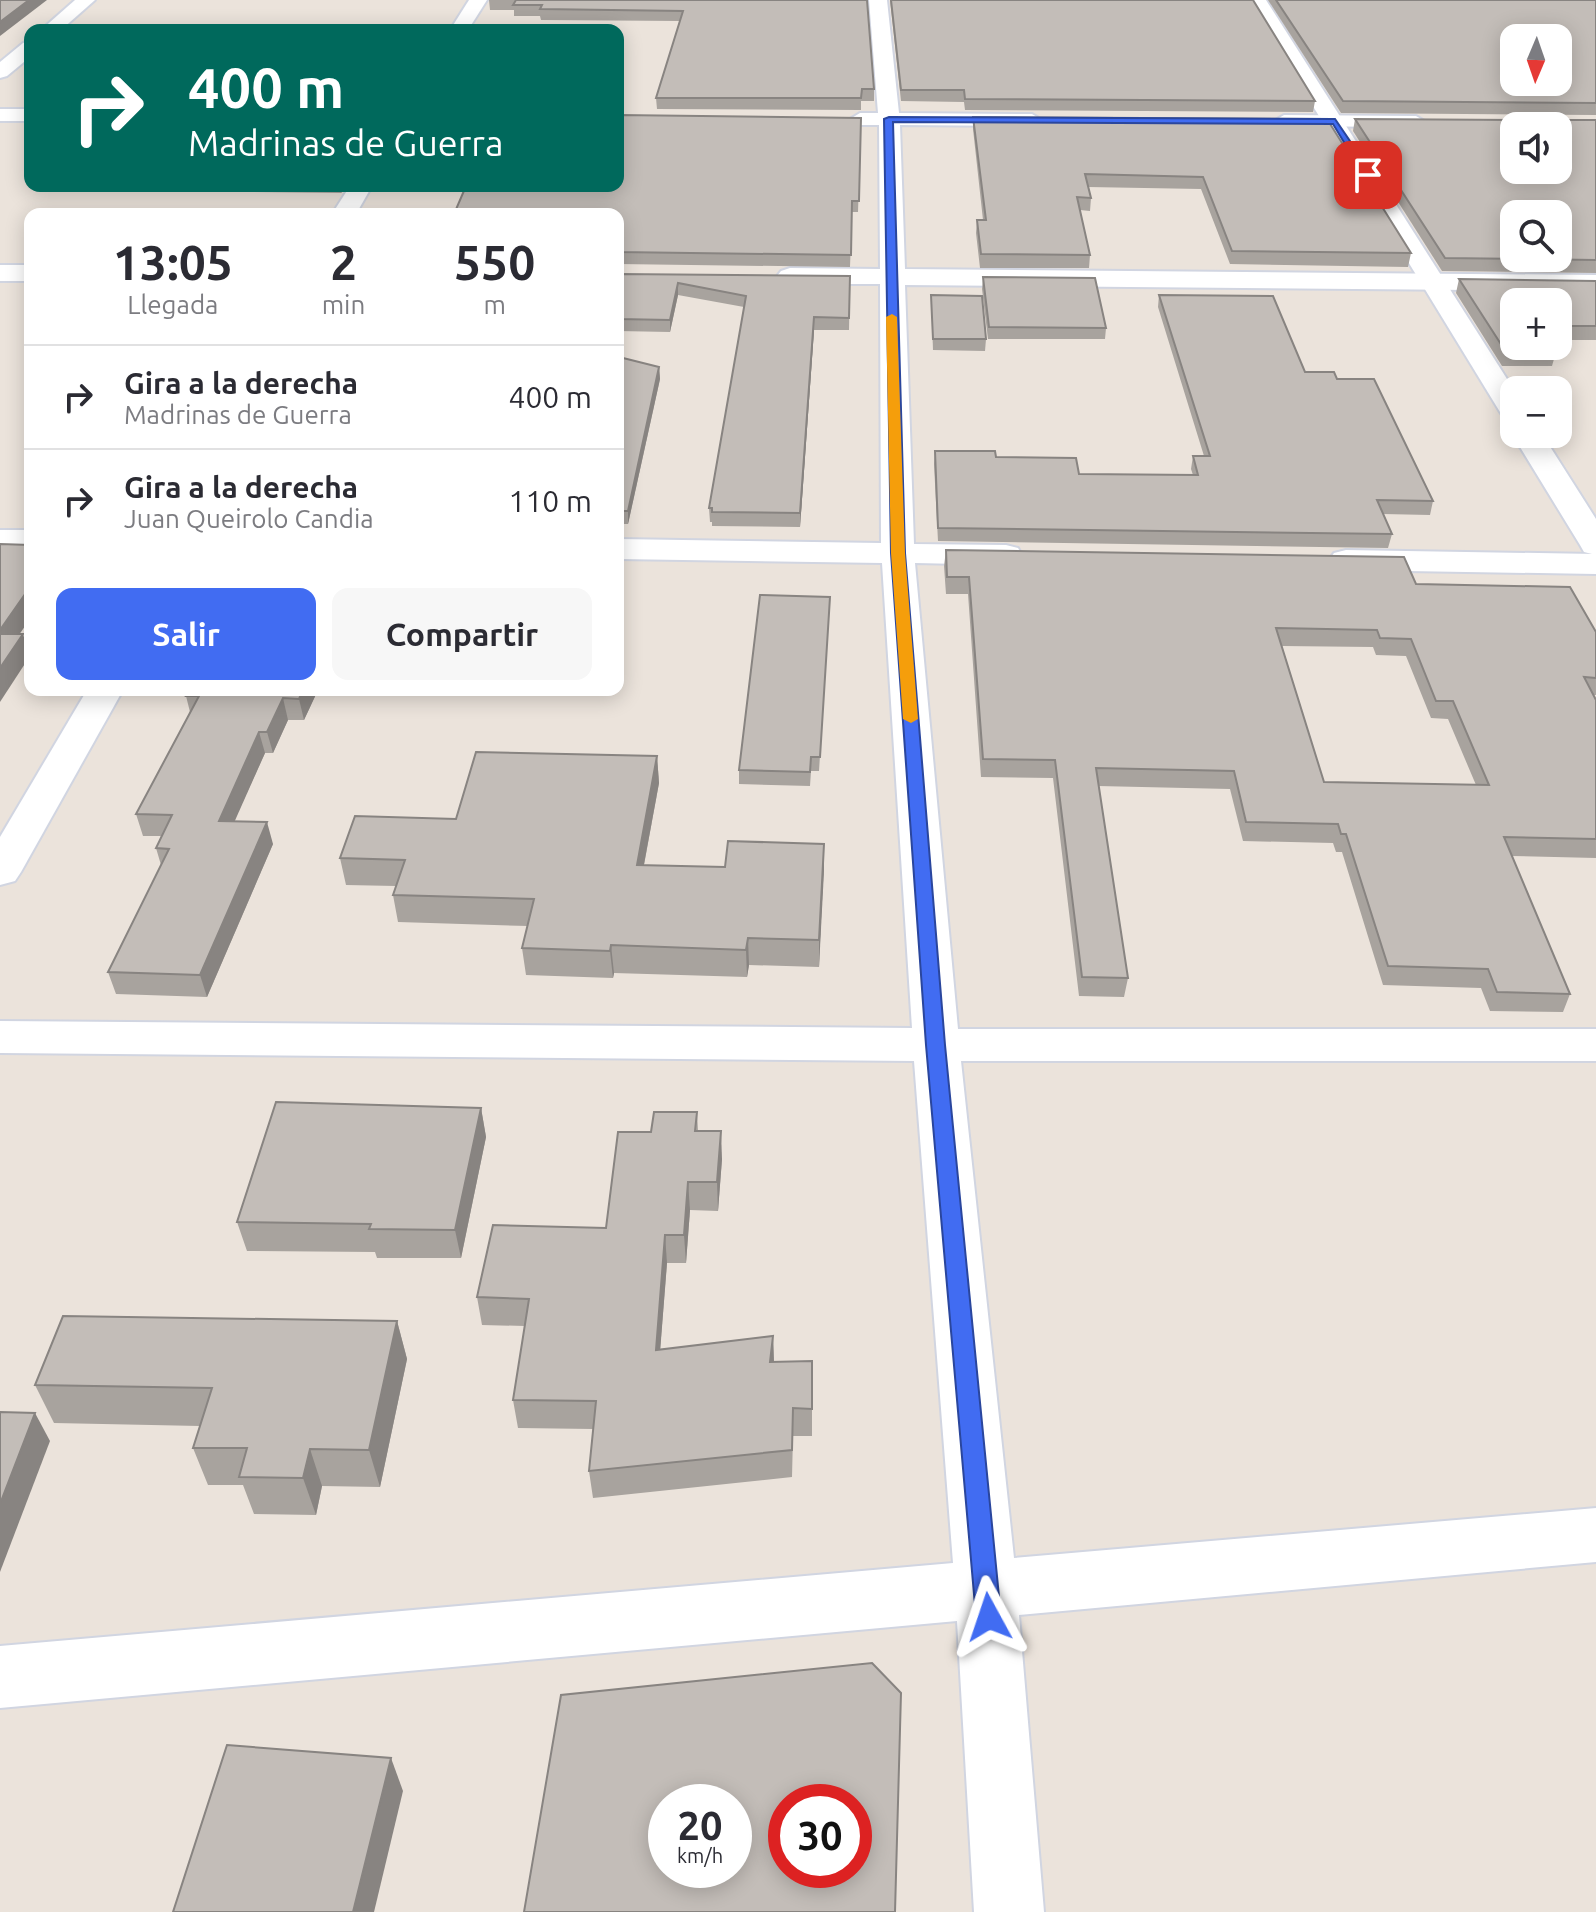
<!DOCTYPE html>
<html lang="es">
<head>
<meta charset="utf-8">
<style>
	:root { --surface:#fff; --page:#f7f7f7; --text:#2b2b33; --muted:#7c7c81; --line:#e1e1e2; --accent:#416cf2 }
	body { margin:0; font-family:Ubuntu,sans-serif; background:var(--page); color:var(--text); height:100vh; display:flex; flex-direction:column; font-size:30px; white-space:nowrap }
	* { box-sizing:border-box; margin:0 }
	p { font-size:26px; color:var(--muted) }
	.icon { flex:none; width:44px; height:44px; fill:none; stroke:currentColor; stroke-width:2; stroke-linecap:round; stroke-linejoin:round }
	.map { position:relative; flex:1; overflow:hidden }
	.drawer { position:absolute; left:24px; top:208px; width:600px; height:488px; display:flex; flex-direction:column; background:var(--surface); border-radius:16px; box-shadow:0 4px 20px #0003 }
	.drawer>* { flex:none }
	.banner { position:absolute; left:24px; top:24px; width:600px; height:168px; border-radius:16px; box-shadow:0 4px 20px #0003; background:#00695c; color:#fff; overflow:hidden }
	.needle { width:52px; rotate:182deg }
	.fabs { position:absolute; left:1500px; top:24px; display:grid; gap:16px }
	.fabs a { display:grid; place-items:center; width:72px; height:72px; border-radius:16px; background:var(--surface); box-shadow:0 4px 20px #0003; font-size:40px }
	.speed { position:absolute; left:648px; top:1784px; display:flex; gap:16px; font-size:40px; font-weight:700; text-align:center }
	.speed>* { display:grid; place-content:center; width:104px; height:104px; border-radius:50%; background:var(--surface); box-shadow:0 4px 20px #0003; line-height:1 }
	.speed small { font-size:20px; font-weight:400 }
	.speed .limit { border:12px solid #d22; background:#fff; color:#111 }
	.pin { position:absolute; display:grid; place-items:center; width:68px; height:68px; color:#fff; margin:-34px; border-radius:16px; box-shadow:0 4px 12px #0006 }
	.me { position:absolute; width:88px; margin:-44px; rotate:355deg; stroke-linejoin:round; filter:drop-shadow(0 0 6px #0008) }
	.turn { display:flex; align-items:center; gap:28px; height:168px; padding:0 32px; font-size:36px }
	.turn .icon { width:104px; height:104px; stroke-width:2.5 }
	.turn b { display:block; font-size:56px; line-height:68px }
	.eta { display:flex; justify-content:space-evenly; align-items:center; height:136px; text-align:center }
	.eta b { font-size:48px; font-weight:600; line-height:56px }
	.primary-button { display:flex; gap:16px; margin-top:auto; padding:16px 32px }
	.primary-button a { flex:1; height:92px; border-radius:16px; background:var(--accent); color:#fff; font-size:32px; font-weight:600; line-height:92px; text-align:center }
	.primary-button a+a { background:var(--page); color:var(--text) }
	ul { padding:0; list-style:none }
	li { display:flex; align-items:center; gap:24px; height:104px; padding:0 32px; border-top:2px solid var(--line) }
	li div { flex:1 }
	li b { display:block; font-size:30px }
	li em { font-style:normal }
	.map>svg:first-child { display:block }
</style>
</head>
<body>
<div class="map">
<svg width="1596" height="1912" viewBox="0 0 1596 1912">
	<rect width="100%" height="100%" fill="#ebe3db"/>
	<g fill="none" stroke-linecap="round" stroke-linejoin="round">
		<g stroke="#d1d5e1" stroke-width="4">
			<g id="street">
				<polygon points="75,0 95,0 61,30 41,30"/>
				<polygon points="469,0 487,0 468,30 450,30"/>
				<polygon points="869,0 887,0 899,113 1032,114 1042,120 1032,126 900,125 905,269 1596,275 1596,291 905,285 914,544 1006,545 1018,548 1022,555 1018,562 1006,565 915,563 958,1029 1596,1029 1596,1061 961,1061 1014,1558 1596,1508 1596,1562 1019,1615 1044,1912 974,1912 957,1621 0,1708 0,1646 953,1563 914,1061 0,1053 0,1021 912,1028 882,563 618,559 618,539 881,543 880,284 790,284 781,281 777,276 781,271 790,268 880,269 879,125 860,125 850,119 860,113 878,113"/>
				<polygon points="30,41 30,57 7,76 0,78 0,62 23,43"/>
				<rect x="0" y="109" width="30" height="12"/>
				<polygon points="1284,115 1416,116 1426,122 1416,128 1277,125 1274,121"/>
				<polygon points="350,186 372,186 356,214 332,214"/>
				<rect x="0" y="265" width="30" height="16"/>
				<rect x="0" y="530" width="30" height="20"/>
				<polygon points="1346,550 1596,554 1596,574 1346,570 1334,567 1329,560 1334,553"/>
				<polygon points="87,690 123,690 21,872 15,881 0,885 0,837"/>
			</g>
		</g>
		<g stroke="#d1d5e1" stroke-width="4">
			<g id="secondary">
				<polygon points="1248,0 1266,0 1514,390 1514,421 1504,418 1500,412"/>
				<polygon points="1514,431 1514,434 1542,434 1596,519 1596,555 1584,552 1580,545 1512,434"/>
			</g>
		</g>
		<use href="#street" fill="#fff" fill-rule="evenodd"/>
		<use href="#secondary" fill="#fff" fill-rule="evenodd"/>
	</g>
	<g fill="#a8a39e" fill-rule="evenodd">
		<polygon points="489,0 867,0 874,89 874,101 861,101 861,110 657,109 656,98 680,21 541,20 540,16 514,16 514,10 490,10"/>
		<polygon points="890,0 1253,0 1315,101 1313,112 965,110 964,102 901,101"/>
		<polygon points="1268,0 1596,0 1596,115 1341,113"/>
		<polygon points="973,117 1327,119 1411,253 1408,267 1230,264 1201,189 1088,187 1091,198 1090,211 1080,210 1090,255 1089,268 980,268 976,233 977,220 983,220 973,129"/>
		<polygon points="861,118 858,212 852,212 850,267 618,264 618,214"/>
		<polygon points="1355,119 1596,120 1596,273 1442,271 1353,131"/>
		<polygon points="116,186 346,186 341,193 167,191 166,187"/>
		<polygon points="618,274 850,276 849,330 814,330 800,527 712,526 712,522 710,522 709,508 744,307 678,295 670,332 618,331"/>
		<polygon points="983,277 1106,328 1105,339 988,339 982,289"/>
		<polygon points="1459,279 1596,281 1596,340 1558,340 1558,302 1514,302 1556,352 1552,366 1502,366 1456,293"/>
		<polygon points="931,295 986,339 985,351 933,350"/>
		<polygon points="1159,295 1305,372 1337,379 1433,501 1430,515 1383,514 1392,534 1388,548 938,541 934,464 935,451 996,457 1079,474 1193,475 1191,469 1193,456 1204,456 1158,307"/>
		<polygon points="659,367 660,379 628,524 618,524 618,377"/>
		<path d="M946,550l470,34 180,48v63h-3l3,5v158l-84,-2 58,138 -7,18 -73,-1 -9,-23 -98,-3 -41,-133h-6l-3,-9 -90,-2 -13,-52 -132,-3 30,192 -4,19 -45,-1 -26,-218 -72,-1 -13,-183h-22l-2,-28zM1282,646l91,1 3,8 30,1 25,62 17,1 28,66 -152,-3z"/>
		<polygon points="830,597 819,771 811,771 810,786 739,784 739,770"/>
		<polygon points="189,690 318,690 304,720 288,720 273,753 265,753 234,821 273,844 207,997 116,994 108,972 161,865 156,848 161,836 143,836 136,814 190,712 186,696"/>
		<polygon points="657,756 659,783 644,865 725,867 824,844 819,967 749,965 747,977 614,973 613,978 526,975 522,948 528,926 398,922 393,895 396,886 346,885 340,858 456,819"/>
		<polygon points="481,1108 486,1137 461,1258 377,1258 375,1252 247,1251 237,1222"/>
		<polygon points="697,1112 698,1131 722,1159 718,1211 690,1210 686,1263 667,1263 660,1350 773,1336 774,1362 812,1361 812,1436 793,1436 792,1477 593,1498 589,1471 593,1429 518,1428 513,1400 525,1326 482,1325 477,1297 606,1228 651,1132"/>
		<polygon points="397,1321 407,1359 380,1487 322,1486 316,1515 254,1514 243,1485 208,1485 193,1448 200,1426 54,1423 35,1385"/>
	</g>
	<g fill="#888481">
		<polygon points="29,0 47,0 0,36 0,22"/>
		<polygon points="340,186 346,186 341,193"/>
		<polygon points="678,283 678,295 670,332 670,320"/>
		<polygon points="814,317 814,330 800,527 800,513"/>
		<polygon points="659,367 660,379 628,524 628,511"/>
		<polygon points="30,587 30,619 5,655 0,641 0,630"/>
		<polygon points="23,634 30,656 0,702 0,668"/>
		<polygon points="303,690 318,690 304,720 299,699"/>
		<polygon points="283,698 288,720 273,753 267,732"/>
		<polygon points="259,732 265,753 225,843 219,821"/>
		<polygon points="657,756 659,783 639,891 637,865"/>
		<polygon points="267,822 273,844 207,997 200,975"/>
		<polygon points="824,844 824,871 819,967 819,940"/>
		<polygon points="748,938 749,965 747,977 746,950"/>
		<polygon points="611,945 614,973 613,978 610,951"/>
		<polygon points="481,1108 486,1137 461,1258 455,1230"/>
		<polygon points="721,1131 722,1159 718,1211 717,1182"/>
		<polygon points="688,1182 690,1210 686,1263 684,1235"/>
		<polygon points="665,1235 667,1263 658,1378 656,1350"/>
		<polygon points="397,1321 407,1359 380,1487 369,1450"/>
		<polygon points="773,1336 774,1364 770,1362"/>
		<polygon points="35,1413 50,1441 0,1572 0,1504"/>
		<polygon points="310,1449 322,1486 316,1515 303,1478"/>
		<polygon points="391,1758 403,1791 374,1912 353,1912"/>
	</g>
	<g fill="#c3bdb8" stroke="#888481" stroke-width="2" fill-rule="evenodd">
		<polygon points="0,0 29,0 0,22"/>
		<polygon points="516,0 867,0 874,89 862,89 861,98 656,98 683,11 540,9 542,5 513,5"/>
		<polygon points="891,0 1253,0 1315,101 965,99 964,90 901,90"/>
		<path d="M1276,0h320v103l-253,-2zM1514,38h44v44h-44z"/>
		<polygon points="618,115 861,118 859,201 852,201 851,255 618,252 618,214 454,214 466,186 618,186"/>
		<polygon points="973,117 1327,119 1411,253 1232,251 1203,177 1085,174 1091,198 1077,197 1090,255 981,254 977,220 986,220"/>
		<path d="M1520,117h38l3,3h35v140l-151,-2 -90,-139 162,1zM1514,126h44v44h-44zM1514,214h44v44h-44z"/>
		<polygon points="618,274 850,276 849,318 814,317 800,513 712,512 712,508 709,508 746,296 678,283 670,320 618,319"/>
		<polygon points="983,277 1095,278 1106,328 989,327"/>
		<polygon points="1459,279 1596,281 1596,326 1558,326 1558,302 1514,302 1514,346 1551,346 1556,352 1506,352"/>
		<polygon points="931,295 982,296 986,339 933,339"/>
		<polygon points="1159,295 1273,296 1305,372 1334,372 1337,379 1374,379 1433,501 1377,500 1392,534 938,528 935,451 995,451 996,457 1076,458 1079,474 1198,475 1193,456 1210,456"/>
		<polygon points="623,358 659,367 628,511 618,511 618,377"/>
		<polygon points="0,544 30,545 30,587 0,630"/>
		<path d="M946,550l458,7 12,27 154,3 26,45v46l-12,-1 12,23v139l-92,-2 66,157 -73,-2 -9,-23 -100,-3 -42,-132h-5l-3,-10 -92,-2 -12,-51 -138,-3 32,210 -46,-1 -27,-217 -72,-1 -14,-182h-22zM1276,628l101,2 3,8 31,1 25,62h17l36,84 -165,-3z"/>
		<polygon points="760,595 830,597 820,757 811,757 810,772 739,770"/>
		<polygon points="0,634 23,634 0,668"/>
		<polygon points="189,690 303,690 299,699 283,698 267,732 259,732 219,821 267,822 200,975 108,972 169,849 156,848 172,815 136,814 199,696 186,696"/>
		<polygon points="476,752 657,756 637,865 725,867 728,841 824,844 819,940 748,938 746,950 611,945 610,951 522,948 534,899 393,895 405,860 340,858 355,816 456,819"/>
		<polygon points="276,1102 481,1108 455,1230 369,1229 371,1224 237,1222"/>
		<polygon points="654,1112 697,1112 695,1131 721,1131 717,1182 688,1182 684,1235 665,1235 656,1350 773,1336 770,1362 812,1361 812,1409 793,1408 792,1450 589,1471 596,1401 513,1400 529,1299 477,1297 493,1225 606,1228 618,1132 651,1132"/>
		<polygon points="63,1316 397,1321 369,1450 310,1449 303,1478 239,1477 247,1448 193,1448 212,1388 35,1385"/>
		<polygon points="0,1412 35,1413 0,1504"/>
		<path d="M872,1663l29,30 -6,219h-371l37,-217zM666,1802h68v68h-68zM786,1802h68v68h-68z"/>
		<polygon points="227,1745 391,1758 353,1912 173,1912"/>
	</g>
	<polygon fill="#416cf2" stroke="#2a469d" stroke-width="2" points="889,117 1335,119 1373,175 1365,177 1333,124 893,122 905,553 945,1045 1001,1617 998,1625 989,1629 979,1625 976,1617 926,1045 891,553 884,119"/>
	<polygon fill="#f59e0b" points="892,314 897,317 905,553 918,719 911,723 903,719 891,553 886,317"/>
</svg>
<div class="fabs">
<a><svg class="needle" viewBox="-14 -14 28 28"><path d="M0-13l5 13h-10z" fill="#e53935"/><path d="M0 13l5-13h-10z" fill="#7c7c81"/></svg></a>
<a><svg class="icon" aria-label="sound" viewBox="0 0 24 24"><path d="M4 9h4l5-4v14l-5-4H4zM17 9q2 3 0 6"/></svg></a>
<a><svg class="icon" aria-label="search" viewBox="0 0 24 24"><circle cx="10" cy="10" r="6"/><path d="M15 15l6 6"/></svg></a>
<a>+</a>
<a>−</a>
</div>
<div class="speed"><div>20<small>km/h</small></div><div class="limit">30</div></div>
<div class="pin" style="left:1368px;top:175px;background:#d93025"><svg class="icon" aria-label="arrive" viewBox="0 0 24 24"><path d="M6 21V4h12l-3 4 3 4H6"/></svg></div>
<svg class="me" style="left:989px;top:1617px" viewBox="-20 -20 40 40"><path d="M0-17L14 15 0 8-14 15z" fill="#416cf2" stroke="#fff" stroke-width="4"/></svg>
<div class="banner">
<div class="turn"><svg class="icon" aria-label="right" viewBox="0 0 24 24"><path d="M7 20v-9h11M14 6l5 5-5 5"/></svg><div><b>400 m</b>Madrinas de Guerra</div></div>
</div>
<section class="drawer">
<div class="eta">
<div><b>13:05</b><p>Llegada</p></div>
<div><b>2</b><p>min</p></div>
<div><b>550</b><p>m</p></div>
</div>
<ul>
<li><svg class="icon" aria-label="right" viewBox="0 0 24 24"><path d="M7 20v-9h11M14 6l5 5-5 5"/></svg><div><b>Gira a la derecha</b><p>Madrinas de Guerra</p></div><em>400 m</em></li>
<li><svg class="icon" aria-label="right" viewBox="0 0 24 24"><path d="M7 20v-9h11M14 6l5 5-5 5"/></svg><div><b>Gira a la derecha</b><p>Juan Queirolo Candia</p></div><em>110 m</em></li>
</ul>
<div class="primary-button"><a>Salir</a><a>Compartir</a></div>
</section>
</div>
</body>
</html>
